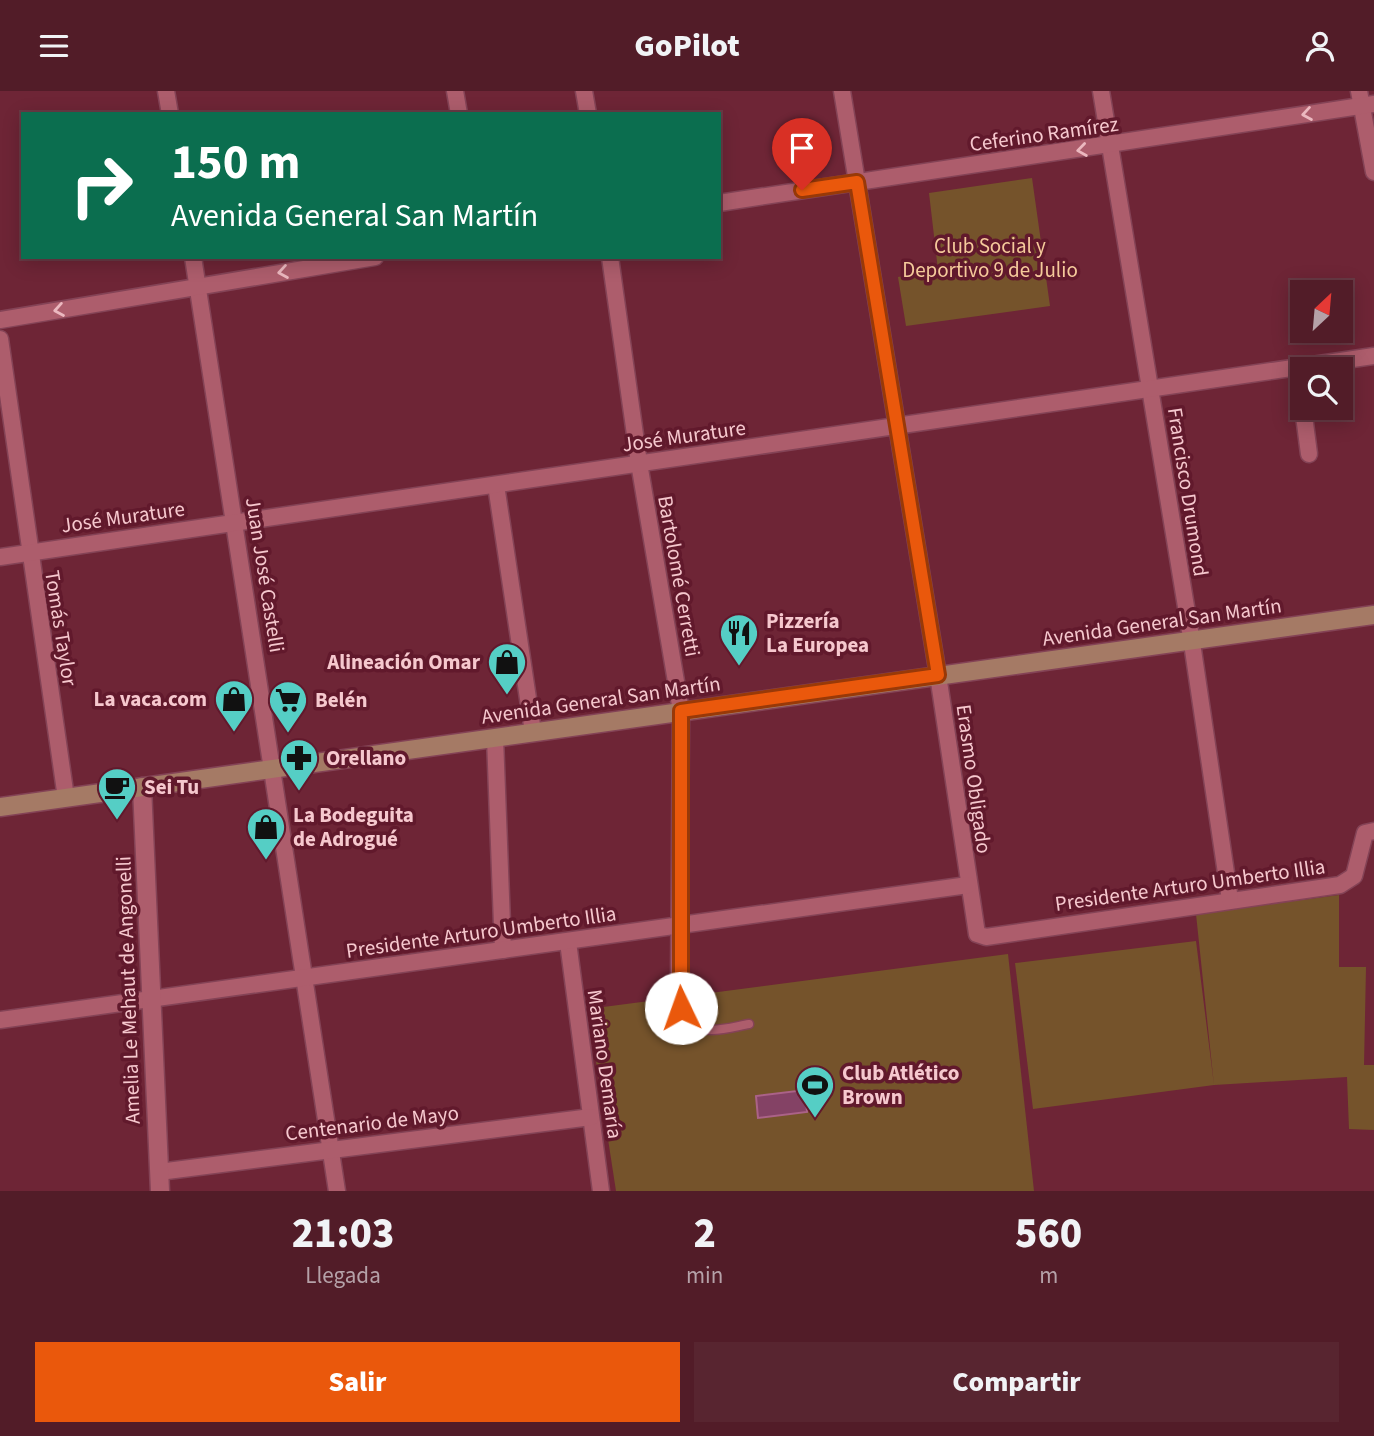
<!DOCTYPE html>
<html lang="es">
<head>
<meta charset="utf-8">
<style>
	:root { --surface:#521c28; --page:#582530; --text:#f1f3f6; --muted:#b5a1a8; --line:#683a45; --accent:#ea580c }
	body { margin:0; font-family:"Source Sans 3",sans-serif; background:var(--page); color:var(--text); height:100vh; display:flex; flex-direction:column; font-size:26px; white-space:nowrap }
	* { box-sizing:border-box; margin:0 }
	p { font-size:23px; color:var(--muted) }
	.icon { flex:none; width:38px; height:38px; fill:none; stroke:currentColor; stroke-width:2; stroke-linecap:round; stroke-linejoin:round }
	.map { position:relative; height:1100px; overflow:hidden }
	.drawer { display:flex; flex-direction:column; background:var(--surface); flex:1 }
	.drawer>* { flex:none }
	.top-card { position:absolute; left:21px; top:21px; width:700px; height:147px; border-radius:0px; box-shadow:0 4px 18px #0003,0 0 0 2px var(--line); background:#0b6e4f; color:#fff; overflow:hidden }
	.needle { width:46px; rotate:26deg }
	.buttons { position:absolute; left:1290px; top:189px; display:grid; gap:14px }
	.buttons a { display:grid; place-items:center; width:63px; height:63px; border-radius:0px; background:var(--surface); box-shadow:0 4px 18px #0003,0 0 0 2px var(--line); font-size:35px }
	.pin { position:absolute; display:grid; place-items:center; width:60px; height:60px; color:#fff; margin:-72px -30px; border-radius:50% 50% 50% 0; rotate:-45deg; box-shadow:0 0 7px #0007 }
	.pin .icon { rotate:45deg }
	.me { position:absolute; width:77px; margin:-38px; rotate:357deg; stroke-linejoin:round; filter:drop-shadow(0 0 5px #0008) }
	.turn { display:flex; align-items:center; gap:24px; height:147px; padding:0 35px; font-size:32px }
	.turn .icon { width:91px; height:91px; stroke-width:2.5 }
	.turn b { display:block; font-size:49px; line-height:60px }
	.eta { display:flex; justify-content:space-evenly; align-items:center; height:119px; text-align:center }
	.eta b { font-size:42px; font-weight:800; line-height:49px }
	.action { display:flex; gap:14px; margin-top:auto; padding:14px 35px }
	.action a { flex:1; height:80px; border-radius:0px; background:var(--accent); color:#fff; font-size:28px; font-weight:800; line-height:80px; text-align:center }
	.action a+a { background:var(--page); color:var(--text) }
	header { display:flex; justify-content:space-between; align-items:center; height:91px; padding:0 35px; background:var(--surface); font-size:32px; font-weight:800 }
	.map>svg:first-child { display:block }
</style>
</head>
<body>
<header><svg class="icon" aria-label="menu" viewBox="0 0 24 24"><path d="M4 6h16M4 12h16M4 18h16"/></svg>GoPilot<svg class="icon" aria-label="person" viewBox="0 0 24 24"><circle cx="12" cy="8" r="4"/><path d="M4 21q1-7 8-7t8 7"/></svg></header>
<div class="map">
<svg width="1374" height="1100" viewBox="0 0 1374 1100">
	<rect width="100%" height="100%" fill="#6e2536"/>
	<g fill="#75532b">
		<polygon points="1032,87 1050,215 906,235 898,186 938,179 929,102"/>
		<polygon points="1339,804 1339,876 1366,876 1364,974 1374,974 1374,1039 1349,1038 1347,986 1214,994 1033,1018 1015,872 1196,850 1214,994 1196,823"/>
		<polygon points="1008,863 1034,1100 616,1100 588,918"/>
	</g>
	<polygon fill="#844265" stroke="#ab6288" stroke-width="2" points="805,999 807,1021 758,1027 756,1005"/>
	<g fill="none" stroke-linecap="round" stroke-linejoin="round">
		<g stroke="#844356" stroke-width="11">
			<path id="service" d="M679,897l4,29c17,21 44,11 66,7"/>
		</g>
		<g stroke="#844356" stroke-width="19">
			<g id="minor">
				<polyline points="166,0 170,23"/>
				<polyline points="455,0 459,23"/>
				<polyline points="584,0 588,23"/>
				<polyline points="842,0 938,584 977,843 986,846 1340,794 1354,785 1365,742 1374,740"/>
				<polyline points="1101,0 1192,552 1230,809"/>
				<polyline points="1359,0 1374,81"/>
				<polyline points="719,112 1374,13"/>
				<polyline points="193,166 337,1100"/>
				<polyline points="610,166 639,372 681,620 679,897"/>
				<polyline points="0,229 375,166"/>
				<polyline points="0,248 66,707"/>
				<polyline points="1297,276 1302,311"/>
				<polyline points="1303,317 1309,363"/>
				<polyline points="496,394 533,641"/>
				<polyline points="0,466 1374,265"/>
				<polyline points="495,647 503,859"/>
				<polyline points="568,851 601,1100"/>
				<polyline points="0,929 968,794"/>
				<polyline points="159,1081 591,1026"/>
			</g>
		</g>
		<g stroke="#844356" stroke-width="21">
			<polyline id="tertiary" points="142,696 160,1100"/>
		</g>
		<g stroke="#844356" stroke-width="21">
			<polyline id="secondary" points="0,716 1374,524"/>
		</g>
		<use href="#service" stroke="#ad5d6c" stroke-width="8"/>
		<use href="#minor" stroke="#ad5d6c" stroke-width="16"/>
		<use href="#tertiary" stroke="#ad5d6c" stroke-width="18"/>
		<use href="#secondary" stroke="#a57a65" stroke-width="18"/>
	</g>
	<defs><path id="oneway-chevron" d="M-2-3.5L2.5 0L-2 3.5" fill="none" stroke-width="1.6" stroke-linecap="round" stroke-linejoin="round" transform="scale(1.75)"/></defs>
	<g stroke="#ebb8bf">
		<use href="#oneway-chevron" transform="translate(1307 23) rotate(171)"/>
		<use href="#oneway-chevron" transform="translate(1082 59) rotate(172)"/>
		<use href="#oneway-chevron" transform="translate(283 181) rotate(171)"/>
		<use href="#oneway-chevron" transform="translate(59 219) rotate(170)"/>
	</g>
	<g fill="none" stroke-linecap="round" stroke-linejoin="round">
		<g stroke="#983908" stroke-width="18">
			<polyline id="route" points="681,917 681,620 938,584 857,91 802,99"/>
		</g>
		<use href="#route" stroke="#ea580c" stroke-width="12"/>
	</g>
	<defs>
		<g id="restaurant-pin" transform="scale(2.0125)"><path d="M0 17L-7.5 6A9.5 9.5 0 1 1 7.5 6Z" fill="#55cec5" stroke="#61192c"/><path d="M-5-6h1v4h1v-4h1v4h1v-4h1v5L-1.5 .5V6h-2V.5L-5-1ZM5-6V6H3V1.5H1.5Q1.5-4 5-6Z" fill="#111"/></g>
		<g id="shop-pin" transform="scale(2.0125)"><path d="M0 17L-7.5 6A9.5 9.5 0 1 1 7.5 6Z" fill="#55cec5" stroke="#61192c"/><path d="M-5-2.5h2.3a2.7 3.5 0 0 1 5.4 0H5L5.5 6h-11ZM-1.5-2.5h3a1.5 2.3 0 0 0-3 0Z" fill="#111"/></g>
		<g id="supermarket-pin" transform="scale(2.0125)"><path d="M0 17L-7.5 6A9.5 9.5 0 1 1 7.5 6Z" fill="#55cec5" stroke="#61192c"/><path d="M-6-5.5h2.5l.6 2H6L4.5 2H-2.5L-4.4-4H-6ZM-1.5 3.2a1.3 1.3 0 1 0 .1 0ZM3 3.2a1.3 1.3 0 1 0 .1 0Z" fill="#111"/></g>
		<g id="pharmacy-pin" transform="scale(2.0125)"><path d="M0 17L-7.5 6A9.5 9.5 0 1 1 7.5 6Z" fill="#55cec5" stroke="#61192c"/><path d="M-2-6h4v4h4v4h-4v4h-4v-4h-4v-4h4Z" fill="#111"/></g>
		<g id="cafe-pin" transform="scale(2.0125)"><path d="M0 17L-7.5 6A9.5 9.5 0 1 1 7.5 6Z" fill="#55cec5" stroke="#61192c"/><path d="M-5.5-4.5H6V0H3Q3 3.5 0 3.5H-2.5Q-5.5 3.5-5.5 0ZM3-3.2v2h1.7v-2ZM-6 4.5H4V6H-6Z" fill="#111"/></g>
		<g id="stadium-pin" transform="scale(2.0125)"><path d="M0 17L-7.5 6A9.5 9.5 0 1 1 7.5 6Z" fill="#55cec5" stroke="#61192c"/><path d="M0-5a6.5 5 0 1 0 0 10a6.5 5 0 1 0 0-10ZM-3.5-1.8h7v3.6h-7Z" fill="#111"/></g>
	</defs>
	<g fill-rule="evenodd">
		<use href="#restaurant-pin" x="739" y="542"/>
		<use href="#shop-pin" x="507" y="571"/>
		<use href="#shop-pin" x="234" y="608"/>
		<use href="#supermarket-pin" x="288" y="609"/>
		<use href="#pharmacy-pin" x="299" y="667"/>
		<use href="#cafe-pin" x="117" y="696"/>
		<use href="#shop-pin" x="266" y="736"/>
		<use href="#stadium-pin" x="815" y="994"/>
	</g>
	<g text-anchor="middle" stroke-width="7" stroke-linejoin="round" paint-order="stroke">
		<g font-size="21" fill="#f6c8ce" stroke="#61192c">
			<text transform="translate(1044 43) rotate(-8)" y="7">Ceferino Ramírez</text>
			<text transform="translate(684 345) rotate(-8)" y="7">José Murature</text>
			<text transform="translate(1188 401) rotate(81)" y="7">Francisco Drumond</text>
			<text transform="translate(123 426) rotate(-8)" y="7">José Murature</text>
			<text transform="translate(265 484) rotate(81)" y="7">Juan José Castelli</text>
			<text transform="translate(679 485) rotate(80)" y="7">Bartolomé Cerretti</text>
			<text transform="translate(1162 531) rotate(-8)" y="7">Avenida General San Martín</text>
			<text transform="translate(61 537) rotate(81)" y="7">Tomás Taylor</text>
			<text transform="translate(601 609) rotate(-8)" y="7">Avenida General San Martín</text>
			<text transform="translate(974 688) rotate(82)" y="7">Erasmo Obligado</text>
			<text transform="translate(1190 794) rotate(-8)" y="7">Presidente Arturo Umberto Illia</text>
			<text transform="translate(481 841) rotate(-8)" y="7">Presidente Arturo Umberto Illia</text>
			<text transform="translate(128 899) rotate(-92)" y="7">Amelia Le Mehaut de Angonelli</text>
			<text transform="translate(605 973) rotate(82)" y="7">Mariano Demaría</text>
			<text transform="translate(372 1032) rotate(-7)" y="7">Centenario de Mayo</text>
		</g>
		<g font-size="21" fill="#f5ca9b" stroke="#61192c">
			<text x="990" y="162">Club Social y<tspan x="990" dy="24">Deportivo 9 de Julio</tspan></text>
		</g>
		<g font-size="21" font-weight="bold" fill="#f6c8ce" stroke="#61192c" text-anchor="start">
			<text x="766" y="537">Pizzería<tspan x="766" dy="24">La Europea</tspan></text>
			<text x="480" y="578" text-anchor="end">Alineación Omar</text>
			<text x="207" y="615" text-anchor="end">La vaca.com</text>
			<text x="315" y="616">Belén</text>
			<text x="326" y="674">Orellano</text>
			<text x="144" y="703">Sei Tu</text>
			<text x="293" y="731">La Bodeguita<tspan x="293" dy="24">de Adrogué</tspan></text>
			<text x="842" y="989">Club Atlético<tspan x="842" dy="24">Brown</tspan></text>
		</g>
	</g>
</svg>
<div class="buttons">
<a><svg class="needle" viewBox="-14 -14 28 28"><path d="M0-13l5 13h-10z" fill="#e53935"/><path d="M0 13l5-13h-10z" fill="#b5a1a8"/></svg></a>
<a><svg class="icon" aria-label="search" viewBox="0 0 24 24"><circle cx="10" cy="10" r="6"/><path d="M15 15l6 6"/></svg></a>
</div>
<div class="pin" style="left:802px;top:99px;background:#d93025"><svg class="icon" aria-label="arrive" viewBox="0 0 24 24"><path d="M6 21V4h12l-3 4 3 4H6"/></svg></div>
<svg class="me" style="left:681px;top:917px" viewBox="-20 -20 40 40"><circle r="19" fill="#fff"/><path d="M0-13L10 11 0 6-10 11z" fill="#ea580c"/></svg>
<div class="top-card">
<div class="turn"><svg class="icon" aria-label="right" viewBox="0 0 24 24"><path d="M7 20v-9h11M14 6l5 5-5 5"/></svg><div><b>150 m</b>Avenida General San Martín</div></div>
</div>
</div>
<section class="drawer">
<div class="eta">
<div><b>21:03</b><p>Llegada</p></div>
<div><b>2</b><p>min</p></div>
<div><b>560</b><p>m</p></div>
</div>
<div class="action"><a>Salir</a><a>Compartir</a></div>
</section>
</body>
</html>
